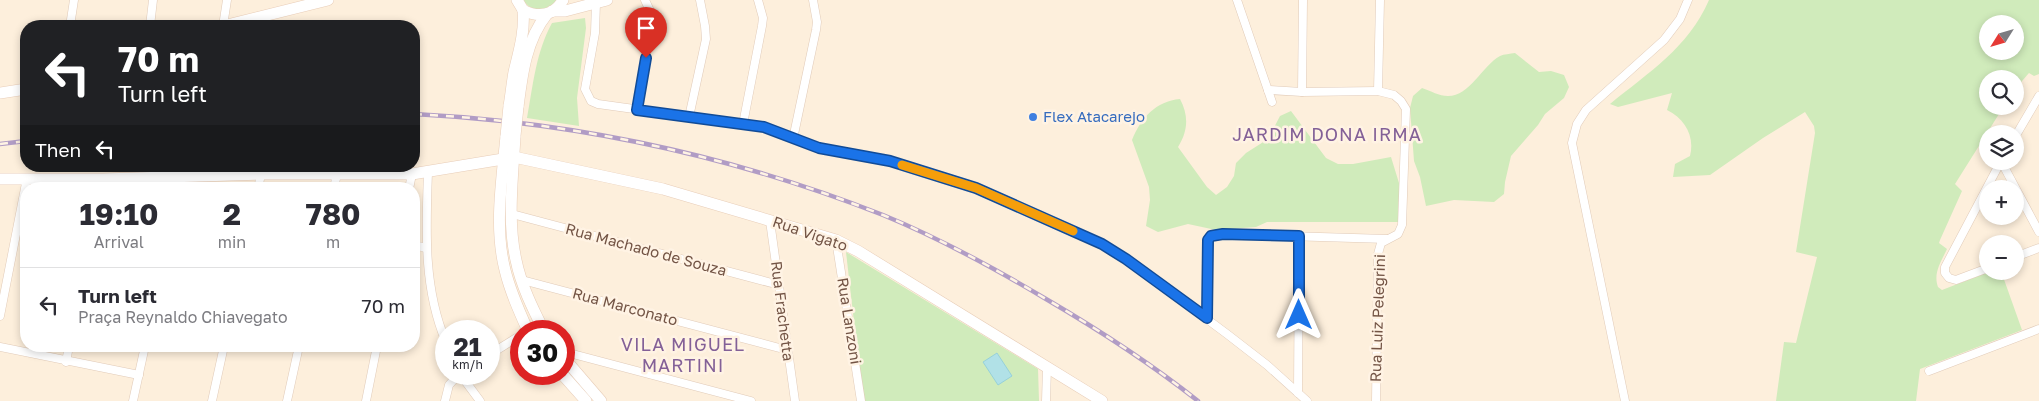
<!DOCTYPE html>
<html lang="en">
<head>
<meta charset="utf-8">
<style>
	:root { --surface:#fff; --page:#f2f2f3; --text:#2b2b33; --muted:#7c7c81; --line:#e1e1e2 }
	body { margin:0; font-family:"Golos Text",sans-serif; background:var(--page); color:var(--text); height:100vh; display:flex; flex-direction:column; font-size:19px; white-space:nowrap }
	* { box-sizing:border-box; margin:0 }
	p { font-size:16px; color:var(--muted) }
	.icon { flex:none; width:28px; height:28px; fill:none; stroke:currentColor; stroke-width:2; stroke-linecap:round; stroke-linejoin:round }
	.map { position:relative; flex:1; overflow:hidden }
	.sheet { position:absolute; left:20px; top:182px; width:400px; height:170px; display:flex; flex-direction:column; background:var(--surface); border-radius:20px; box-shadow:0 2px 8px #0003 }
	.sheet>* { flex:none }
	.hud { position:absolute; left:20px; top:20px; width:400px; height:152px; border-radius:20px; box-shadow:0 2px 8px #0003; background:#202124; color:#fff; overflow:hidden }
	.needle { width:32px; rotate:233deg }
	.tools { position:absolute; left:1979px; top:15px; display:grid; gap:10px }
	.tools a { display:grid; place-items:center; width:45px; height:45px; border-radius:50%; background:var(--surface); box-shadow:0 2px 8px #0003; font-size:25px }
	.speed { position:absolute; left:435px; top:320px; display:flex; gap:10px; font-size:25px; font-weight:700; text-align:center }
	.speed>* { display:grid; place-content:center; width:65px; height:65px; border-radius:50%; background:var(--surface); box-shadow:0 2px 8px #0003; line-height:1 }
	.speed small { font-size:12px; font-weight:400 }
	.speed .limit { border:8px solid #d22; background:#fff; color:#111 }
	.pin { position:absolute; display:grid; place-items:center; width:42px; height:42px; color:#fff; margin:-51px -21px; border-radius:50% 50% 50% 0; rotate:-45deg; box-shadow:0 0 5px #0007 }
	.pin .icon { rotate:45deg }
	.me { position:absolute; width:55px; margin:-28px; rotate:0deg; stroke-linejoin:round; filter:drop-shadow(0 0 4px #0008) }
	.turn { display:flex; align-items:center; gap:18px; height:105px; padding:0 15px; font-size:22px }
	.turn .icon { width:65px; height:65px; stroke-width:2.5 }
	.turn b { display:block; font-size:35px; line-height:42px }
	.then { display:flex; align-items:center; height:48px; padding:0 15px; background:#0003; gap:10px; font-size:19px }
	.eta { display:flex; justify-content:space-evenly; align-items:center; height:85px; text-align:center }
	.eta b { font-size:30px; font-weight:700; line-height:35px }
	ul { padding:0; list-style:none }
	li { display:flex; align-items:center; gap:15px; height:75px; padding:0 15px; border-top:1px solid var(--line) }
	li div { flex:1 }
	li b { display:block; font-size:19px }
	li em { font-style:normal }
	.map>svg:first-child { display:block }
</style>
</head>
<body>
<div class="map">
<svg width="2039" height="401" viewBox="0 0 2039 401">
	<rect width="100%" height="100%" fill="#fdefdc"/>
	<g fill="#d0ebbb" fill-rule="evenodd">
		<path d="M523,0h36c-12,12 -25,15 -36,0z"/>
		<path d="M1709,0h330v74l-5,2 -5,-3 -14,16v-10h-27v27h16l-49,78 7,7 -22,49 -1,3 8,6c-6,13 -14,24 -9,38l4,3 49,-19h10l21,59 -102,39 -4,32h-140l8,-59 12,1 21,-86 -21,-5 19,-119 -1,-7 -9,-14 -42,26 -53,37 -37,2 2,-13 15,-8c5,-20 -5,-37 -23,-46l5,-17 -54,14 -8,-3c39,-32 78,-56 99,-104zM1988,24h27v27h-27z"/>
		<path d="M585,18l1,10 -9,70 2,28 -52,-8c6,-33 9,-66 25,-95z"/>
		<path d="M1515,53l24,19 12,-1 13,4 5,12 -5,11 -19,16 -7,11 -27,31 -6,26 -1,12 -10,8 -40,-2 -28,6 -6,-29 -6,-16 -4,-53 3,-12 9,-8c9,3 17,8 26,8 22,0 34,-30 52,-40 4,-2 10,-2 15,-3z"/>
		<path d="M1180,99c9,17 8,32 -2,48l29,40 9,8 11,-8 7,-11 2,-13 10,-10 22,-14 12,-23 11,-5 35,47 12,6h15l38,-7 8,26v39h-132l-11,5 -40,3 -28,-6 -30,8 -12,-6 4,-26 -1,-13 -17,-47c9,-22 24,-39 48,-41z"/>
		<polygon points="846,252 1038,369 1039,401 863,401"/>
	</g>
	<polygon fill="#b1e1e7" stroke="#97d1d9" points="997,353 1012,376 998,385 983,362"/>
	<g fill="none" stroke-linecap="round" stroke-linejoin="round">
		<g stroke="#e1cbb9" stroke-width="9">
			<g id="street">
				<polyline points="1237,0 1272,102"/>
				<polyline points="596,2 595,33 585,89 591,101 598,104 764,127 819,148 890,161 976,188 1102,244 1126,259 1227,334 1267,365 1307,401"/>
				<polyline points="70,26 74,0"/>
				<polyline points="150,26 153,0"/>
				<polyline points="223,26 227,0"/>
				<polyline points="1268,90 1302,92 1378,91 1394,95 1401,101 1406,109 1402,225 1398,234 1381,243 1378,254 1376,401"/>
				<polyline points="1378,91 1380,0"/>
				<polyline points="1302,92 1303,0"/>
				<polyline points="637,110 651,23 651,13 645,0"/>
				<polyline points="689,117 706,39 705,26 700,0"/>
				<polyline points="743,124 762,26 763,18 758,0"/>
				<polyline points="2015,137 2039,96"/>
				<polyline points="793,139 816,30 817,22 813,0"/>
				<polyline points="2001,161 2039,232"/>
				<path d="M428,172c-2,57 -5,116 18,170"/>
				<polyline points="179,189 182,176"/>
				<polyline points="258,189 261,174"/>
				<polyline points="334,189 337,173"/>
				<polyline points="409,189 412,174"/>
				<polyline points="512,214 779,285"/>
				<polyline points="770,221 795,401"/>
				<polyline points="836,240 861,401"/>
				<polyline points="414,245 426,248"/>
				<polyline points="2015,257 2039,248"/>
				<polyline points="1988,268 1956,280 1949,278 1945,273 1945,267 2001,161"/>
				<polyline points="522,280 787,350"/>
				<polyline points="0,316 27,178"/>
				<polyline points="1207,318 1208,240 1211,236 1223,234 1387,239"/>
				<polyline points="0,347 139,375"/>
				<polyline points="564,354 569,353 751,401"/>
				<polyline points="489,355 521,335"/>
				<polyline points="66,362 69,346"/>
				<polyline points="1929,371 2039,329"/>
				<polyline points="460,374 480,401"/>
				<polyline points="1298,393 1299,236"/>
				<polyline points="133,401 145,346"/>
				<polyline points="212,401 224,346"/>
				<polyline points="287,401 299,346"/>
				<polyline points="366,401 377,346"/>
				<polyline points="445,401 449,385 459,374"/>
				<polyline points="1046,401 1047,367"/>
				<polyline points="1625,401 1572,143 1577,124 1586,110 1664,40 1680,19 1688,0"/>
			</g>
		</g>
		<g stroke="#e8cdb8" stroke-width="12">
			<g id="secondary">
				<path d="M517,0l6,10c15,8 31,6 40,-10"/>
				<polyline points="552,11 565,11 607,0"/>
				<polyline points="223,26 328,0"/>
				<polyline points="0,93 26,89"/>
				<path d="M509,106c2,-11 3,-23 5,-34 5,-21 11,-40 9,-62"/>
				<path d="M518,107c4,-32 8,-67 29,-93"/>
				<path d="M506,136c-4,44 -12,91 -1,134 5,21 14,41 23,61"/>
				<path d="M515,136c-2,40 -8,84 1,124 5,25 17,49 28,71"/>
				<polyline points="514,157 663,189 836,240 858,251 1102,401"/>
				<polyline points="0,179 103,179 261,174 412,174 503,159"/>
				<polyline points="564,358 601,401"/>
				<polyline points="562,374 586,401"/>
			</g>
		</g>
		<use href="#street" stroke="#fff" stroke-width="8"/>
		<use href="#secondary" stroke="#fff" stroke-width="11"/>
		<g stroke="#b19cc5" stroke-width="4.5">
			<g id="rail">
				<path d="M414,114c161,8 319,42 469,101 56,23 111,53 163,84 53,31 104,64 152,102"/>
				<polyline points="0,144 26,141"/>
			</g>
		</g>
		<use href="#rail" stroke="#fff3e4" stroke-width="2.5" stroke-dasharray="8" stroke-linecap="butt"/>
		<g stroke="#e8cdb8" stroke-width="12" stroke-linecap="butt">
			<g id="secondary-bridge">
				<polyline points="506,136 509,106"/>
				<polyline points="515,136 518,107"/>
			</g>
		</g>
		<use href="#secondary-bridge" stroke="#fff" stroke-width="11"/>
	</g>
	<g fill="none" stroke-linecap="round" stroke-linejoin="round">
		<g stroke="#114b97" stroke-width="12">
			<polyline id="route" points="646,58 637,110 764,127 819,148 890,161 976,188 1102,244 1126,259 1207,318 1208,240 1211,236 1223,234 1299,236 1299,315"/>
		</g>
		<use href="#route" stroke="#1a73e8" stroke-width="9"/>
		<polyline stroke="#f59e0b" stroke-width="9" points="902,165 976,188 1073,231"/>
	</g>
	<circle fill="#3f7fe0" stroke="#fff3e4" stroke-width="2" cx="1033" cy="117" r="5"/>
	<g text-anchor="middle" stroke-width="5" stroke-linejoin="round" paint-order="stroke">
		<g font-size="15" fill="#366cbe" stroke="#fff3e4" text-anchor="start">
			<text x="1043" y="122">Flex Atacarejo</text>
		</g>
		<g font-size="15" fill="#735445" stroke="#fff3e4">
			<text transform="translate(810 234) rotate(19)" y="5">Rua Vigato</text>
			<text transform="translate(646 250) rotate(15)" y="5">Rua Machado de Souza</text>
			<text transform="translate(625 307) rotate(15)" y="5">Rua Marconato</text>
			<text transform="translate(782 311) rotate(83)" y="5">Rua Frachetta</text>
			<text transform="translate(1378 318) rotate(-88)" y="5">Rua Luiz Pelegrini</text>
			<text transform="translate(849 321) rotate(81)" y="5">Rua Lanzoni</text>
		</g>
		<g font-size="18" letter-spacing="1" fill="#836097" stroke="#fff3e4">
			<text x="1327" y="141">JARDIM DONA IRMA</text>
			<text x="683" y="351">VILA MIGUEL<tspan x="683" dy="21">MARTINI</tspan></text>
		</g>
	</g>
</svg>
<div class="tools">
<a><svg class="needle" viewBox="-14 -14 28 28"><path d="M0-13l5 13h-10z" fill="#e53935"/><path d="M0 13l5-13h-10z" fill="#7c7c81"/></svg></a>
<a><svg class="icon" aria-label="search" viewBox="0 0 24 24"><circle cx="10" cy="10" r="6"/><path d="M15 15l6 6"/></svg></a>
<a><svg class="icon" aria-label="layers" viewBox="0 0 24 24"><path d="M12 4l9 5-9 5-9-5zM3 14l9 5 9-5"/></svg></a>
<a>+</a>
<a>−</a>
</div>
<div class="speed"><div>21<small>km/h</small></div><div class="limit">30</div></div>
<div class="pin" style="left:646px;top:58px;background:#d93025"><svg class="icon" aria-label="arrive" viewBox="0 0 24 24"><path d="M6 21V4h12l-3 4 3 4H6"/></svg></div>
<svg class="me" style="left:1299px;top:315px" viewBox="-20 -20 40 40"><path d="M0-17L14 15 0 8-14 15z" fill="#1a73e8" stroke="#fff" stroke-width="4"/></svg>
<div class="hud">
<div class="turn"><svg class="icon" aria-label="left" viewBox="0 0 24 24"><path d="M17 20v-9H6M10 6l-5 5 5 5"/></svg><div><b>70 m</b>Turn left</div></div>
<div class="then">Then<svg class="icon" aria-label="left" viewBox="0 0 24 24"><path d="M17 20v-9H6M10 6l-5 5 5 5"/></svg></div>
</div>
<section class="sheet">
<div class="eta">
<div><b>19:10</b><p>Arrival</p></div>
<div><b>2</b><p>min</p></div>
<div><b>780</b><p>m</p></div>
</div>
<ul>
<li><svg class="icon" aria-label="left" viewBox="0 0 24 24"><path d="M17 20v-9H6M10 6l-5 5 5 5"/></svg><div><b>Turn left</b><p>Praça Reynaldo Chiavegato</p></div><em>70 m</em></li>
</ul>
</section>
</div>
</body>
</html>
